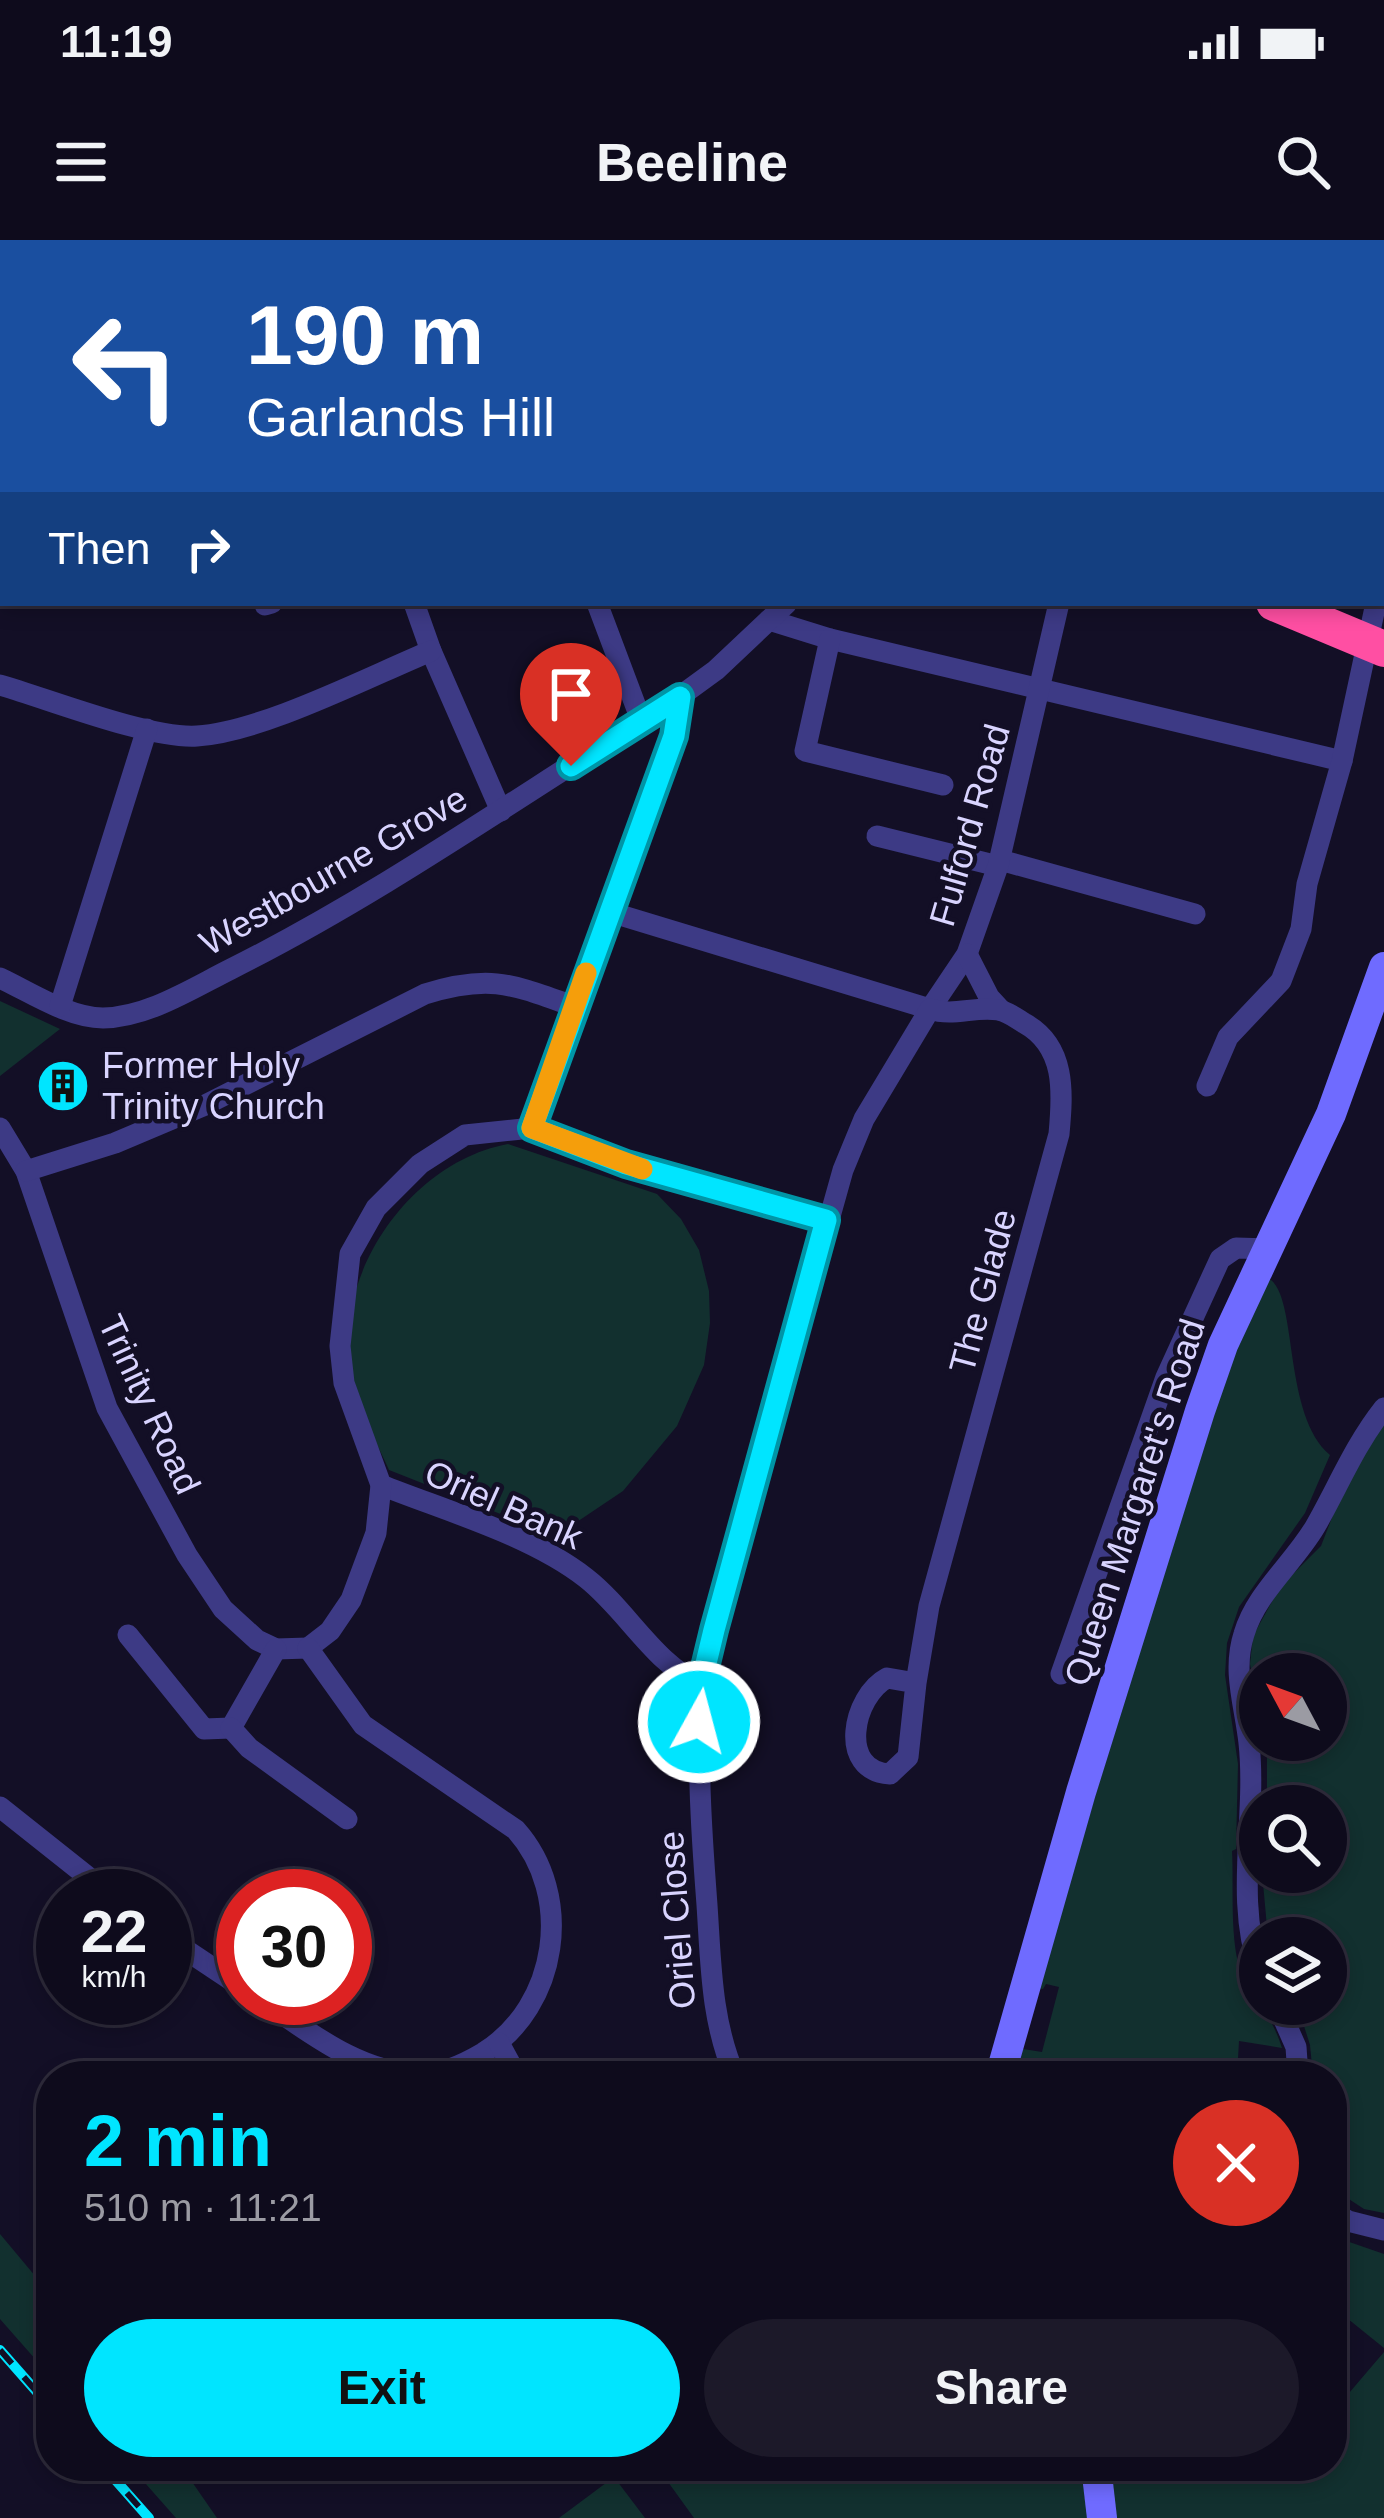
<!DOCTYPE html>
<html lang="en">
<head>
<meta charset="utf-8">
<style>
	:root { --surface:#0e0b1c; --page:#1c1929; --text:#f1f3f6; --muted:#9b9ba3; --line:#2e2b3b; --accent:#00e5ff }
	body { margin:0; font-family:Helvetica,sans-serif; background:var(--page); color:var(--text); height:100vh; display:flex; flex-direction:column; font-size:45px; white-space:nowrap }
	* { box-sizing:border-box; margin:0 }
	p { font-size:39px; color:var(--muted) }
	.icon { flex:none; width:66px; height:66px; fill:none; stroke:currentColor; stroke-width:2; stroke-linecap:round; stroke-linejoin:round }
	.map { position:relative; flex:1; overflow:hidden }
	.side { position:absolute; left:36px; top:1821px; width:1311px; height:420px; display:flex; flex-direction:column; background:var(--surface); border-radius:48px; box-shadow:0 6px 18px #0003,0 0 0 3px var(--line) }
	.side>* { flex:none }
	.top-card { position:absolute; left:0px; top:0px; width:1386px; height:366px; box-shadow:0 6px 18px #0003,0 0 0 3px var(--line); background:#1a4fa0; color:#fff; overflow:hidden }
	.needle { width:78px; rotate:311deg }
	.tools { position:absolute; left:1239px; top:1413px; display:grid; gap:24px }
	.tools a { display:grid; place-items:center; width:108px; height:108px; border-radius:50%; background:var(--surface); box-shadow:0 6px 18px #0003,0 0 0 3px var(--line); font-size:60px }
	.speed { position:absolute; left:36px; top:1629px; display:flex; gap:24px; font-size:60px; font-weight:700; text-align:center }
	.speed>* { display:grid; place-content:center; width:156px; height:156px; border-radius:50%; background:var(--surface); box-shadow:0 6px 18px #0003,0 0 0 3px var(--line); line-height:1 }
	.speed small { font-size:30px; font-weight:400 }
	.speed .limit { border:18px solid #d22; background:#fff; color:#111 }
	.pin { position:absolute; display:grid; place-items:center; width:102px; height:102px; color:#fff; margin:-123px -51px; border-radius:50% 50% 50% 0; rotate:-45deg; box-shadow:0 0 12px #0007 }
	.pin .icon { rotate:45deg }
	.me { position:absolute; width:132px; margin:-66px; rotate:7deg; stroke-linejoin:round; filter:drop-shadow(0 0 9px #0008) }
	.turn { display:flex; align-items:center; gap:42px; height:252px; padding:0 48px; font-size:54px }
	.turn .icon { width:156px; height:156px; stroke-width:2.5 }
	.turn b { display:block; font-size:84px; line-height:102px }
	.then { display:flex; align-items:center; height:114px; padding:0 48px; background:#0003; gap:24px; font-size:45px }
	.round { display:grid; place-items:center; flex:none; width:126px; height:126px; border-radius:63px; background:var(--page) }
	.overview { display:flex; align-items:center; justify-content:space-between; height:204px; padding:0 48px }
	h1 { font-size:72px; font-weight:700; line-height:90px; color:var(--accent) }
	.button { display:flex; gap:24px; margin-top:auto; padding:24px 48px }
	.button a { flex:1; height:138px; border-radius:72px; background:var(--accent); color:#111; font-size:48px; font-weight:700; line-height:138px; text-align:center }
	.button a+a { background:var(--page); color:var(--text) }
	.status { display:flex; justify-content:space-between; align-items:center; height:84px; padding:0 60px; background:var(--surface); direction:ltr }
	.status svg { height:33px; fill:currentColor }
	header { display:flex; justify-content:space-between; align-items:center; height:156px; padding:0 48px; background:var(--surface); font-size:54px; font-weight:700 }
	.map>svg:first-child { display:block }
</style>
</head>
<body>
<div class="status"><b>11:19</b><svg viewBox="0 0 49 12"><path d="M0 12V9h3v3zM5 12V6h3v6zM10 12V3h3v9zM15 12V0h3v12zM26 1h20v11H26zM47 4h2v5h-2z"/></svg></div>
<header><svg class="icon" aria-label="menu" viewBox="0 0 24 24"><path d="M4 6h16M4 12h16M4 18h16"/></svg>Beeline<svg class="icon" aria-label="search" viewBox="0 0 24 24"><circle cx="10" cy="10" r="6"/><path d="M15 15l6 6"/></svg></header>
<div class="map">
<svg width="1384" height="2278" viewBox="0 0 1384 2278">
	<rect width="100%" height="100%" fill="#130f26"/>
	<g fill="#12302f">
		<polygon points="0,761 60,789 0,836"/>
		<path d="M508,904l149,50 24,25 18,31 10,41 1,32 -6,42 -27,61 -54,65 -67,45 -167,-66c-12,-27 -28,-56 -36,-85 -27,-103 55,-223 155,-241z"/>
		<path d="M1271,1040c27,22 12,135 59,175l-25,58 -66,94 -12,36 -2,32 13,89 -2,85 -4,2c2,33 -3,94 10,123 13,29 29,39 40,74l-43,-7 -2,35h-224l10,-27 19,3 17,-65 -13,-3 -3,5 -6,-1 182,-599 48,-108z"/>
		<polygon points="1384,1184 1384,1973 1364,1969 1332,1948 1332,1836 1313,1836 1310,1805 1297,1764 1326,1764 1326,1698 1268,1698 1262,1632 1326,1632 1326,1566 1267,1566 1267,1500 1326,1500 1326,1434 1260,1434 1260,1471 1250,1424 1253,1396 1280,1347 1321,1306 1345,1244"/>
		<polygon points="0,1994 51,2055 51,2137 0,2079"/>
		<polygon points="1332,1996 1384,2014 1384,2108 1332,2066"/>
		<polygon points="1384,2112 1384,2278 694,2278 663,2235 661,2226 1332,2226 1332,2173"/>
		<polygon points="130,2226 181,2226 217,2278 176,2278"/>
		<polygon points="614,2237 645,2278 559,2278"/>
	</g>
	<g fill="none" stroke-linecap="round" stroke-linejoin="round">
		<g stroke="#3d3a85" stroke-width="21">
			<polyline points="156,0 157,3"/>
			<polyline points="481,3 491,0"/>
			<polyline points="680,3 684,0"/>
			<polyline points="875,3 877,0"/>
			<polyline points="1040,3 1040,0"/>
			<polyline points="1224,3 1224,0"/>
			<polyline points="0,227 3,227"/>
			<polyline points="1383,315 1384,309"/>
			<polyline points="414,363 431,411 501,571"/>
			<polyline points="597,363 641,480"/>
			<polyline points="265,365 272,363"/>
			<polyline points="769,380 830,399 1342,521"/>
			<polyline points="830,399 805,511 943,545"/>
			<path d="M0,445c49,14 149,54 197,51 65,-4 171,-59 234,-85"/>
			<polyline points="877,596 998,626"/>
			<polyline points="1000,620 1195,674"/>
			<polyline points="610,672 930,769 967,714 998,626 1059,363"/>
			<polyline points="967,714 989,757 1001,770"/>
			<path d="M0,738c30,14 69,40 103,40 45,-1 88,-29 128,-49 156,-78 299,-181 448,-272l37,-27 71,-67"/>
			<polyline points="60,766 147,489"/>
			<polyline points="1207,846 1228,797 1281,741 1301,689 1307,644 1342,521 1376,363"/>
			<polyline points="0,888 26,931 107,1168 187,1315 223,1369 257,1400 276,1409 308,1408"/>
			<polyline points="532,888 674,496 679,457"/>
			<path d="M26,931l89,-28 90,-38 220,-111c65,-20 86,-10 148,12"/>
			<path d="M381,1245c65,26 150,50 205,93 41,32 69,87 115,106"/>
			<polyline points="128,1395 204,1489 231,1488 276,1409"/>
			<polyline points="308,1408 330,1391 351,1360 376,1293 381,1245 344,1143 340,1106 350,1014 376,968 420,924 465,895 532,888 626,924 826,980"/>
			<polyline points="1061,1434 1166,1137 1220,1019 1236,1008 1270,1009"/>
			<polyline points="231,1488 249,1508 347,1579"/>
			<polyline points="0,1567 112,1656"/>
			<polyline points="165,1696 243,1748"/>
			<path d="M1260,1732c-26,-74 -3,-154 -11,-229 -4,-37 -17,-72 -5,-109 12,-41 49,-70 71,-107 23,-40 39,-81 69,-119"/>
			<path d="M259,1758c47,32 103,78 164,76 21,0 43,-11 60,-21 76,-47 91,-158 33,-223l-153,-105 -55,-77"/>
			<polyline points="1277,1764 1296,1807 1298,1836"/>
			<polyline points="499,1803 517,1836"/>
			<path d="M735,1836c-24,-55 -24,-112 -28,-171 -7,-96 -15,-180 7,-275l129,-460 21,-51 66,-110c23,8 45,-3 68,1 9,1 18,8 26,13 42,23 39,69 35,111l-130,472 -13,77 -29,-5c-34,18 -50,93 3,96l18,-17 8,-74"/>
			<polyline points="1332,1971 1348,1981 1384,1990"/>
		</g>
		<g stroke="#6f6bff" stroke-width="30">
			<polyline points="1000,1836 1081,1552 1200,1171 1223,1105 1331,874 1384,727"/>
			<polyline points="1096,2226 1102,2278"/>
		</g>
		<g stroke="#ff4fa3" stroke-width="36">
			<polyline points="789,0 792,3"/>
			<polyline points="1274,363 1384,409"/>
		</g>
		<g stroke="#00e5ff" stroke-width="10">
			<g id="rail">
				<polyline points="0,2110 51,2168"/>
				<polyline points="103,2226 149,2278"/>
			</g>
		</g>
		<use href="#rail" stroke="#130f26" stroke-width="6" stroke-dasharray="18" stroke-linecap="butt"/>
	</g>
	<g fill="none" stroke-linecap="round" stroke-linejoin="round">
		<g stroke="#0095a6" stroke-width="30">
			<polyline id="route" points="571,526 680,457 674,496 532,888 626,924 826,980 714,1390 701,1444 699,1482"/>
		</g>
		<use href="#route" stroke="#00e5ff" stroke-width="21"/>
		<polyline stroke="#f59e0b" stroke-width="21" points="586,733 532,888 642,929"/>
	</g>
	<defs>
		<g id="building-disc" transform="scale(2.7)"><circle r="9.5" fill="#00e5ff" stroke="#130f26"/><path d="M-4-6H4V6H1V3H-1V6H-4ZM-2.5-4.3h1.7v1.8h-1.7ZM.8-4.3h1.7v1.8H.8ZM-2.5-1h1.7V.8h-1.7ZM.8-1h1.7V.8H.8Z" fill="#111"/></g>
	</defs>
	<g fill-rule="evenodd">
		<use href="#building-disc" x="63" y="846"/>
	</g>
	<g text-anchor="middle" stroke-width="9" stroke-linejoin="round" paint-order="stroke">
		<g font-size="36" fill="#d9d4ff" stroke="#130f26">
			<text transform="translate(969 585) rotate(-74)" y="13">Fulford Road</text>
			<text transform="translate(333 630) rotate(-30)" y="13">Westbourne Grove</text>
			<text transform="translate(982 1051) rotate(-75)" y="13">The Glade</text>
			<text transform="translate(150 1164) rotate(65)" y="13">Trinity Road</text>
			<text transform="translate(1134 1262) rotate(-72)" y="13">Queen Margaret's Road</text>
			<text transform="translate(504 1264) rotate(24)" y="13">Oriel Bank</text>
			<text transform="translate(676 1680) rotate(-94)" y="13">Oriel Close</text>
		</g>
		<g font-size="36" fill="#d9d4ff" stroke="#130f26" text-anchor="start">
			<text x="102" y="838">Former Holy<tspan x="102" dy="41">Trinity Church</tspan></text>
		</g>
	</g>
</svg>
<div class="tools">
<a><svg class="needle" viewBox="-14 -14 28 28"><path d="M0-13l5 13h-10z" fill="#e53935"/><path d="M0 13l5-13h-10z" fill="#9b9ba3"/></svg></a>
<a><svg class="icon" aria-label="search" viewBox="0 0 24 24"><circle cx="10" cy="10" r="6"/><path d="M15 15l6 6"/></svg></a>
<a><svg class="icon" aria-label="layers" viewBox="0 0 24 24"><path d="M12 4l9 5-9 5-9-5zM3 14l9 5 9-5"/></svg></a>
</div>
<div class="speed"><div>22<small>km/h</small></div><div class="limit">30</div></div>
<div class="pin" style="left:571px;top:526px;background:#d93025"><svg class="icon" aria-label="arrive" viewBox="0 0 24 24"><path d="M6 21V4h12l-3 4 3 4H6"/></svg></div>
<svg class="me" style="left:699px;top:1482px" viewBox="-20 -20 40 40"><circle r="17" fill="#00e5ff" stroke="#fff" stroke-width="3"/><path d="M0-11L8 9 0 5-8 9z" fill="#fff"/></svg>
<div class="top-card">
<div class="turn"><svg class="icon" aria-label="left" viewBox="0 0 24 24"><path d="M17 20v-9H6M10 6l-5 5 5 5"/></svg><div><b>190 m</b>Garlands Hill</div></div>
<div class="then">Then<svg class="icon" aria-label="right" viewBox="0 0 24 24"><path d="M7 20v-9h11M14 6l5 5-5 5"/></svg></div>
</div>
<section class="side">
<div class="overview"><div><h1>2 min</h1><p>510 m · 11:21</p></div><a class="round" style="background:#d93025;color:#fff"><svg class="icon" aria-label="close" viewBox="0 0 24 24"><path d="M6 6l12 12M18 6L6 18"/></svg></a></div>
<div class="button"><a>Exit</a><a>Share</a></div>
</section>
</div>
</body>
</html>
